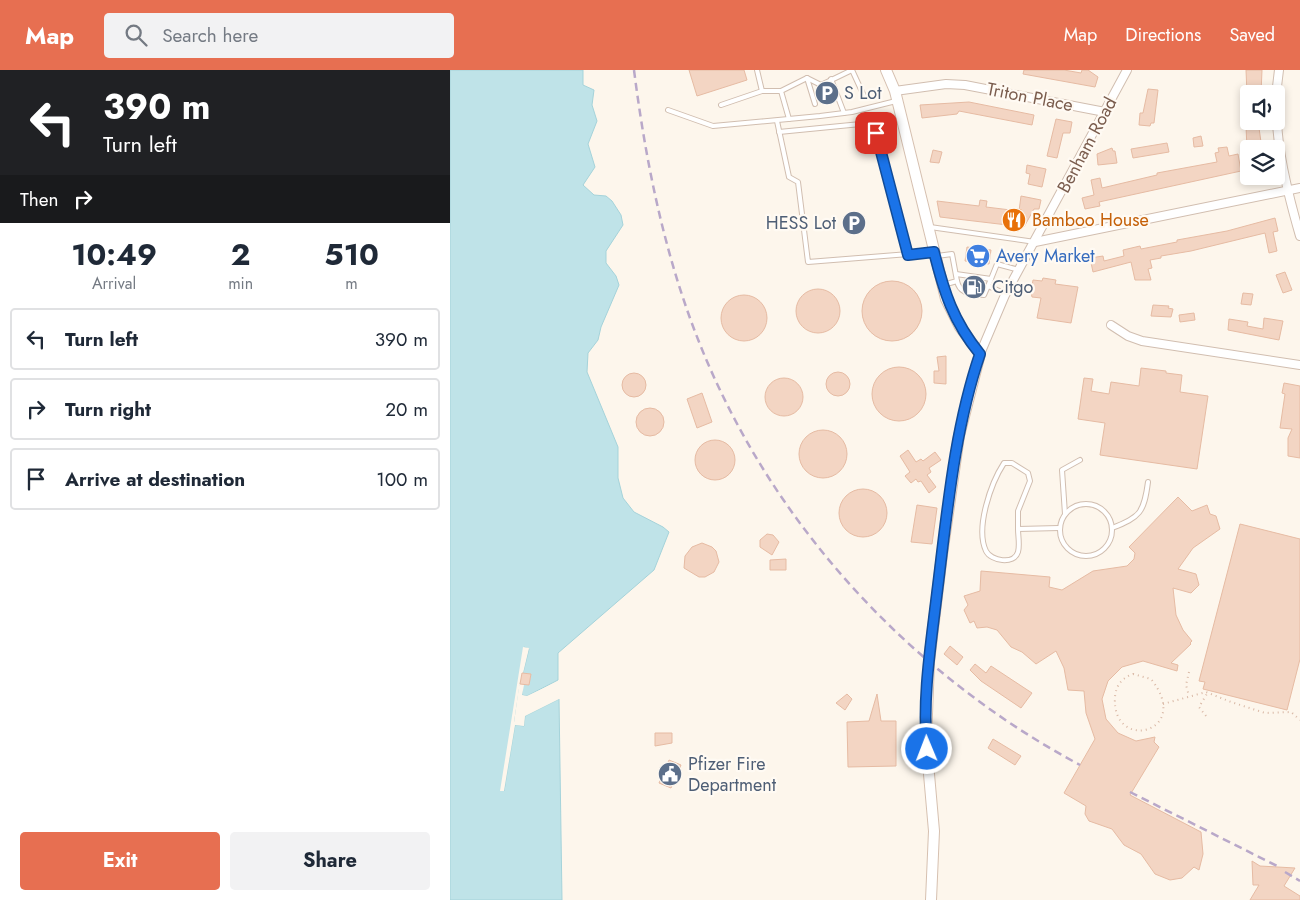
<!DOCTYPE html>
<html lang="en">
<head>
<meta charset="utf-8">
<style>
	:root { --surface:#fff; --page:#f2f2f3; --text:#1f2937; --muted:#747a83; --line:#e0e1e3; --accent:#e76f51 }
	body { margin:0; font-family:Jost,sans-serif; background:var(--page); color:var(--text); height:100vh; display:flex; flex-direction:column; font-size:19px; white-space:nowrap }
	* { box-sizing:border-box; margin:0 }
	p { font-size:16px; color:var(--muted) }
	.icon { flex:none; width:28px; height:28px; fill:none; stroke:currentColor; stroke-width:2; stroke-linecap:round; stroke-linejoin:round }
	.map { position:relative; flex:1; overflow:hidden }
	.panel { display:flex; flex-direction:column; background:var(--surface); width:450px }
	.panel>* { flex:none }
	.guide { background:#202124; color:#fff; overflow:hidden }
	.controls { position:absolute; left:790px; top:15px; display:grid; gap:10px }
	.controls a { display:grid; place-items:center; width:45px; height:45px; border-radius:5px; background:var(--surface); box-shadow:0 2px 8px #0003; font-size:25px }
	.pin { position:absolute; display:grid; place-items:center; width:42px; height:42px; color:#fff; margin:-21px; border-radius:10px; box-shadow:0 2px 8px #0006 }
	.me { position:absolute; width:55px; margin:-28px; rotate:359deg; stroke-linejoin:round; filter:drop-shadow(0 0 4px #0008) }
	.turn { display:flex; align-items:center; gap:18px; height:105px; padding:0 20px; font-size:22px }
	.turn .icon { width:65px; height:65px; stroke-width:2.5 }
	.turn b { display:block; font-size:35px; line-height:42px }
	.then { display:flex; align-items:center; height:48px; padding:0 20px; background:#0003; gap:10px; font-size:19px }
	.eta { display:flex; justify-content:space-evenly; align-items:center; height:85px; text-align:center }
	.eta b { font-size:30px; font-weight:700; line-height:35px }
	.primary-button { display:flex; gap:10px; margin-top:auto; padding:10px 20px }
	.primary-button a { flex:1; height:58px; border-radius:5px; background:var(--accent); color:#fff; font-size:20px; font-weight:700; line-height:58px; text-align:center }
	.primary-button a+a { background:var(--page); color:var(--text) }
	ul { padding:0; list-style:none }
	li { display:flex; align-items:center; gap:15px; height:62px; margin:0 10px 8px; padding:0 10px; border:2px solid var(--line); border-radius:5px }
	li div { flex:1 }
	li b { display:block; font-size:19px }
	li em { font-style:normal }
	header { display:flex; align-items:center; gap:30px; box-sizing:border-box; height:70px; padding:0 25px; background:var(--accent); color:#fff }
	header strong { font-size:24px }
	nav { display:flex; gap:28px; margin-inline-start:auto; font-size:18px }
	.search { width:350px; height:45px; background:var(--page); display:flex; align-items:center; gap:12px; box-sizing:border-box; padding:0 18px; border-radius:5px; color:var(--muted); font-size:19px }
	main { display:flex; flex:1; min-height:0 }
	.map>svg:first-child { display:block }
</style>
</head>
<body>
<header>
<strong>Map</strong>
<div class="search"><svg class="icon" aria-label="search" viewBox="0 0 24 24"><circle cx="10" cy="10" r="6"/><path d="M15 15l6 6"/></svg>Search here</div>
<nav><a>Map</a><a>Directions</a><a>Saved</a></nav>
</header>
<main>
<section class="panel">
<div class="guide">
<div class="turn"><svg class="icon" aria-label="left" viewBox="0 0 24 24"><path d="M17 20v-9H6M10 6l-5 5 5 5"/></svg><div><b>390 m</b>Turn left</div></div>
<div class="then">Then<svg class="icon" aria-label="right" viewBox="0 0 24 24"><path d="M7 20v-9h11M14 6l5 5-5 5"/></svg></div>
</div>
<div class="eta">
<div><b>10:49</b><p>Arrival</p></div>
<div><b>2</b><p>min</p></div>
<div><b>510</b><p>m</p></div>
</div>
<ul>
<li><svg class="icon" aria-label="left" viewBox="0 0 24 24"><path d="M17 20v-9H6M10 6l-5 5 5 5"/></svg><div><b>Turn left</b></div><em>390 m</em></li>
<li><svg class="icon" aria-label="right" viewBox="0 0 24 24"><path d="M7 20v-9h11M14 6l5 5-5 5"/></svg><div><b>Turn right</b></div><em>20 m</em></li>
<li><svg class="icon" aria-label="arrive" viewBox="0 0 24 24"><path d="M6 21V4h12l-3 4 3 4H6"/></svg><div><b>Arrive at destination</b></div><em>100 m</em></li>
</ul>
<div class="primary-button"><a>Exit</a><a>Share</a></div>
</section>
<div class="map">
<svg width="850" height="830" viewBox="0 0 850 830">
	<rect width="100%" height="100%" fill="#fdf6ec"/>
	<polygon fill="#bfe3e8" stroke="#a5d3da" points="0,0 133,0 133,15 144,20 142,35 147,51 138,74 145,97 133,115 144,125 156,126 162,131 171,145 173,155 156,181 156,193 166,206 169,215 151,257 148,270 138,283 137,302 168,377 168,408 173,428 184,442 213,457 219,462 204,500 108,583 108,610 77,626 72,625 73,603 79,579 74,577 54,721 65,655 74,656 75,646 109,629 112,830 0,830"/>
	<polygon fill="#fdf6ec" points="73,577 79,578 73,603 81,604 79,615 74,615 72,625 77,626 111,610 77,629 69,626 71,605 64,652 72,653 74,644 108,627 111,628 75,646 74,656 65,655 54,721 50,721"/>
	<g fill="#f3d5c3" stroke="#e6bba3">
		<polygon points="239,0 294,0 297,10 247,26"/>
		<polygon points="574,0 614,0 631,3 632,0 638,0 648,7 645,17 573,4"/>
		<polygon points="796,0 812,0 811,24 797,24"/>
		<polygon points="698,19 708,20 704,53 701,53 700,56 689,55 690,43 693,43"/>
		<polygon points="519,32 584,45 582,55 509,41 507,44 472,48 470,35"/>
		<polygon points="606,49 622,52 620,63 613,63 607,88 597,86"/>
		<polygon points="799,51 808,51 812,79 797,79 796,56 799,56"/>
		<polygon points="751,66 753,76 744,77 743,68"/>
		<polygon points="717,73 719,82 683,88 681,79"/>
		<polygon points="777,77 779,86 788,84 791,101 649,132 650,136 635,139 632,128 644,125 641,110 650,108 652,118 707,105 707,103 767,92 765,83 769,82 768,78"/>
		<polygon points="662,78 663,81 665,81 667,93 648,95 647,84"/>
		<polygon points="483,80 492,82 489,93 480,92"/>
		<polygon points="577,95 596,99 592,117 578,114 580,104 576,103"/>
		<polygon points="571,126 591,130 589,139 584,139 574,157 490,147 487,131 529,136 530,130 537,131 536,137 569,141"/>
		<polygon points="825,148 828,161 823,162 827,181 819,183 815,163 741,181 711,186 711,188 700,190 702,198 698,199 701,210 685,210 681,192 643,202 640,188 653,186 654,191 674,186 673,180 690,176 691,179 727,172 727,170 777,161"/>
		<polygon points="517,177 541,180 539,194 515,191"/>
		<polygon points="835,202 842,220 833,223 826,205"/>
		<polygon points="593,208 606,210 605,214 628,217 621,253 587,248 591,228 582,227 581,222 583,210 592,211"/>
		<polygon points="519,211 531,213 530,221 518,219"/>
		<circle cx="442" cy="241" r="30"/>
		<circle cx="368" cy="241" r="22"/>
		<polygon points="793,223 803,224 801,235 791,234"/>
		<circle cx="294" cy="248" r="23"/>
		<polygon points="703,235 719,236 718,238 723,239 721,247 701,246"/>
		<polygon points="744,243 745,250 730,252 729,245"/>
		<polygon points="814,248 833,251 829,270 778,260 779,249 798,252 797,256 813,259"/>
		<polygon points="496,286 496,314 484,313 484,301 489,301 487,287"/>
		<circle cx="449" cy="324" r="27"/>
		<polygon points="691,298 716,301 716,303 732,305 730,322 758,326 747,399 650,385 655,353 628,349 634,308 643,309 641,321 659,324 661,312 689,316"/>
		<circle cx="388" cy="314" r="12"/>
		<circle cx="184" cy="315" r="12"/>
		<circle cx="334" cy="327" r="19"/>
		<polygon points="834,313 850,316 850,388 838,386 838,368 842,359 830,358 835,324 832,323"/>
		<polygon points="252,323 262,352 247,358 237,329"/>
		<circle cx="200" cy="352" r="14"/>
		<circle cx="373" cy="384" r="24"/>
		<circle cx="265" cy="390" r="20"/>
		<polygon points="458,380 466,392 471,389 473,391 485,382 491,390 479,398 481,402 477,405 486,417 479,423 471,411 468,412 466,409 461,413 455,406 460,402 450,386"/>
		<circle cx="413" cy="443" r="24"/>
		<polygon points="728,427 742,441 757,435 760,444 766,446 770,459 743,478 728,499 746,504 749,515 741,523 723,518 726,545 733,560 742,571 740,573 741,574 721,593 728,595 727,601 693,591 672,597 658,611 652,629 656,649 668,663 686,671 705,667 704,672 709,677 680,725 751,762 753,784 749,800 744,797 732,808 720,810 705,804 691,784 674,775 662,759 639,751 635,744 636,736 614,723 645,669 636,643 634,621 618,620 614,598 606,581 586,594 572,582 561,577 547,560 537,557 527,558 524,551 520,553 514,540 518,535 514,526 530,521 531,501 600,507 599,517 612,520 643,501 677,496 684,489 685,483 679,477"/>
		<polygon points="467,435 487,438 482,474 461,472"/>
		<polygon points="790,454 850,469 850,589 837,640 753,619 755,612 749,611"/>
		<polygon points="317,464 323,465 329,472 322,485 310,477 310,470"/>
		<polygon points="252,473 262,477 266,481 269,492 264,502 255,507 249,507 234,498 235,486 242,477"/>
		<polygon points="336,489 336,500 320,500 320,490"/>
		<polygon points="500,576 513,587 507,595 494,584"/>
		<polygon points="525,594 536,603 541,596 582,623 571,638 531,611 520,600"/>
		<polygon points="72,603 81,604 79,615 70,614"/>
		<polygon points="397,624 402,629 395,640 386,633"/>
		<polygon points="427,624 431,651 446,651 446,696 398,697 397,652 419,651"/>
		<polygon points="205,663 222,663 222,673 205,676"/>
		<polygon points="543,669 571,686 565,695 538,678"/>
		<polygon points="219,690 231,695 221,718 209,713"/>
		<polygon points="802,791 810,796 845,798 834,816 850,826 850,830 800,830 809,815 803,815"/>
	</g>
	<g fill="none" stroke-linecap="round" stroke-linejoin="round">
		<g stroke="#d1beb0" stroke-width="6">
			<g id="lane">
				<polyline points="307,0 312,21"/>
				<polyline points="402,0 414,26"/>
				<polyline points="357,8 365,34"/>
				<polyline points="381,9 394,43"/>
				<polyline points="271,35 312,21 331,21"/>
				<polyline points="218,40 263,56 370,46 402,42 446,31"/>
				<polyline points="339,49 331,21 357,8 371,15 402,0"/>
				<polyline points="327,51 339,107 348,112 358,192 484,182"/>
				<polyline points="329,62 421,53 430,73 458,185"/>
				<polyline points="480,157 585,172"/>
				<polyline points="487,186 502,184 507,211 493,215"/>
				<polyline points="506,204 541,209 547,194 569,200"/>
				<path d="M507,211c3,14 15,12 27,14l7,-16"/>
				<polyline points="538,216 556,224"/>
				<circle cx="636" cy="460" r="26"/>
				<polyline points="615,444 612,400 630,390"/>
				<path d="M662,458c28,-11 32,-15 36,-46"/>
				<path d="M568,459c0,7 2,16 0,23 -4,13 -27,9 -32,-1 -11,-23 5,-68 18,-88h8l16,10 2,8 -12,30v18l41,-1"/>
			</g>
		</g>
		<g stroke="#d1beb0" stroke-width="10">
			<g id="street">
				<path d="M829,0c-9,54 6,114 21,166"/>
				<polyline points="445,21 496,14 515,15 655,42"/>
				<polyline points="585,172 850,118"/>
				<polyline points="661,255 678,266 692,271 850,295"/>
				<polyline points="530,284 555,225 677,0"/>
			</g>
		</g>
		<g stroke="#d6c0b0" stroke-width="12">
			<polyline id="secondary" points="436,0 445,21 496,229 510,257 530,284 509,366 492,485 479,592 476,670 484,761 481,830"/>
		</g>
		<g stroke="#d9b8a5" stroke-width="2" stroke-dasharray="1 4" stroke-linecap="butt">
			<polyline points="739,602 736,615 739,626"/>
			<path d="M683,604l18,5c43,54 -40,74 -36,18 1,-12 7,-19 18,-23z"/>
			<polyline points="713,634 756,622 781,632 815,643 841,642 850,650"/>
			<polyline points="756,646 749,637 758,622"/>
		</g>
		<use href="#lane" stroke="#fff" stroke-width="4"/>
		<use href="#street" stroke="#fff" stroke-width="8"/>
		<use href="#secondary" stroke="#fff" stroke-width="10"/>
		<g stroke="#b9a8c9" stroke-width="2.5" stroke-dasharray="8 5" stroke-linecap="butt">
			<path d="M184,0c14,110 38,220 86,320 76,160 205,292 360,375"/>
			<polyline points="680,722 827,796"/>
			<polyline points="835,802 850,811"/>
		</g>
	</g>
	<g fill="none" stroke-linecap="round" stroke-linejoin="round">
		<g stroke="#114b97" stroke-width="12">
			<path id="route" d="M426,63l32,122 26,-3c10,40 19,69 46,102 -26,76 -33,160 -43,239 -6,51 -15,105 -10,156"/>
		</g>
		<use href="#route" stroke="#1a73e8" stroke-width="9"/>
	</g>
	<defs>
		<g id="parking-disc" transform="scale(1.25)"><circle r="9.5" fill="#5c6f8a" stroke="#fffaf3"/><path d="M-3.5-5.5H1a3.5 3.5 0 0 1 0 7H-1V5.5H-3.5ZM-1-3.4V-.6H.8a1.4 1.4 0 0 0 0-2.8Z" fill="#fff"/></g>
		<g id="restaurant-disc" transform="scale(1.25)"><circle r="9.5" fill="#e8710a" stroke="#fffaf3"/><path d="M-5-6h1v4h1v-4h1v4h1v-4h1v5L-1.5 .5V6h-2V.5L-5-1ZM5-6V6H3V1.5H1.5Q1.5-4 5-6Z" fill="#fff"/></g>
		<g id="supermarket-disc" transform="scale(1.25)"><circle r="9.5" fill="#3f7fe0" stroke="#fffaf3"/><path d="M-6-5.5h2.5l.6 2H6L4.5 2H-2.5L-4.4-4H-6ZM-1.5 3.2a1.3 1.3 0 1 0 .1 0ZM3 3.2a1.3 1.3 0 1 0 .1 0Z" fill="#fff"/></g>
		<g id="fuel-disc" transform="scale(1.25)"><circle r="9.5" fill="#5c6f8a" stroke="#fffaf3"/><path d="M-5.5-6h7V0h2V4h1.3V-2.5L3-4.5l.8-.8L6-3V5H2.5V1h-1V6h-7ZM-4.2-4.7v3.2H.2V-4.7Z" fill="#fff"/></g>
		<g id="civic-disc" transform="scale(1.25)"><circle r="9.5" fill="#5c6f8a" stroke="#fffaf3"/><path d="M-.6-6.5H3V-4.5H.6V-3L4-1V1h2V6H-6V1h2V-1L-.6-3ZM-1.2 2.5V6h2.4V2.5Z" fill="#fff"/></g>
	</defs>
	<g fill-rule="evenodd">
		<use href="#parking-disc" x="377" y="23"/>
		<use href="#restaurant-disc" x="564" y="150"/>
		<use href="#parking-disc" x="404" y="153"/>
		<use href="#supermarket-disc" x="528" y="186"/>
		<use href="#fuel-disc" x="524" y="217"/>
		<use href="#civic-disc" x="220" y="704"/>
	</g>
	<g text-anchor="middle" stroke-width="4.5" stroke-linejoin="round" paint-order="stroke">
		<g font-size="18" fill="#4e5e75" stroke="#fffaf3" text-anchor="start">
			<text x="394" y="29">S Lot</text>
			<text x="386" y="159" text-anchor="end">HESS Lot</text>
			<text x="542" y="223">Citgo</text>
			<text x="238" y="700">Pfizer Fire<tspan x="238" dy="21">Department</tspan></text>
		</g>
		<g font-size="18" fill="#7a5c4d" stroke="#fffaf3">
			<text transform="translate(580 27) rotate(11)" y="6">Triton Place</text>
			<text transform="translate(637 75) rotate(-62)" y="6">Benham Road</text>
		</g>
		<g font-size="18" fill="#c56008" stroke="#fffaf3" text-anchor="start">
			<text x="582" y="156">Bamboo House</text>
		</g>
		<g font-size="18" fill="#366cbe" stroke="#fffaf3" text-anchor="start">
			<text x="546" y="192">Avery Market</text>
		</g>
	</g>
</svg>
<div class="controls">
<a><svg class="icon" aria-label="sound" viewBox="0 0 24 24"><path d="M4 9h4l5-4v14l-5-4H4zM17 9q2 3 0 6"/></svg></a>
<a><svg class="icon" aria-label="layers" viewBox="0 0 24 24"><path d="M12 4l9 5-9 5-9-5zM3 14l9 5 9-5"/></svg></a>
</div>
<div class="pin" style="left:426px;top:63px;background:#d93025"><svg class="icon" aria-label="arrive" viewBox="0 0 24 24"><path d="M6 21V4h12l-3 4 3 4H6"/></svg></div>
<svg class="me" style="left:477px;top:679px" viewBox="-20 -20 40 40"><circle r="17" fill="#1a73e8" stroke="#fff" stroke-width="3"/><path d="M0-11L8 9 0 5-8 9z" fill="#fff"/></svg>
</div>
</main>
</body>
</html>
